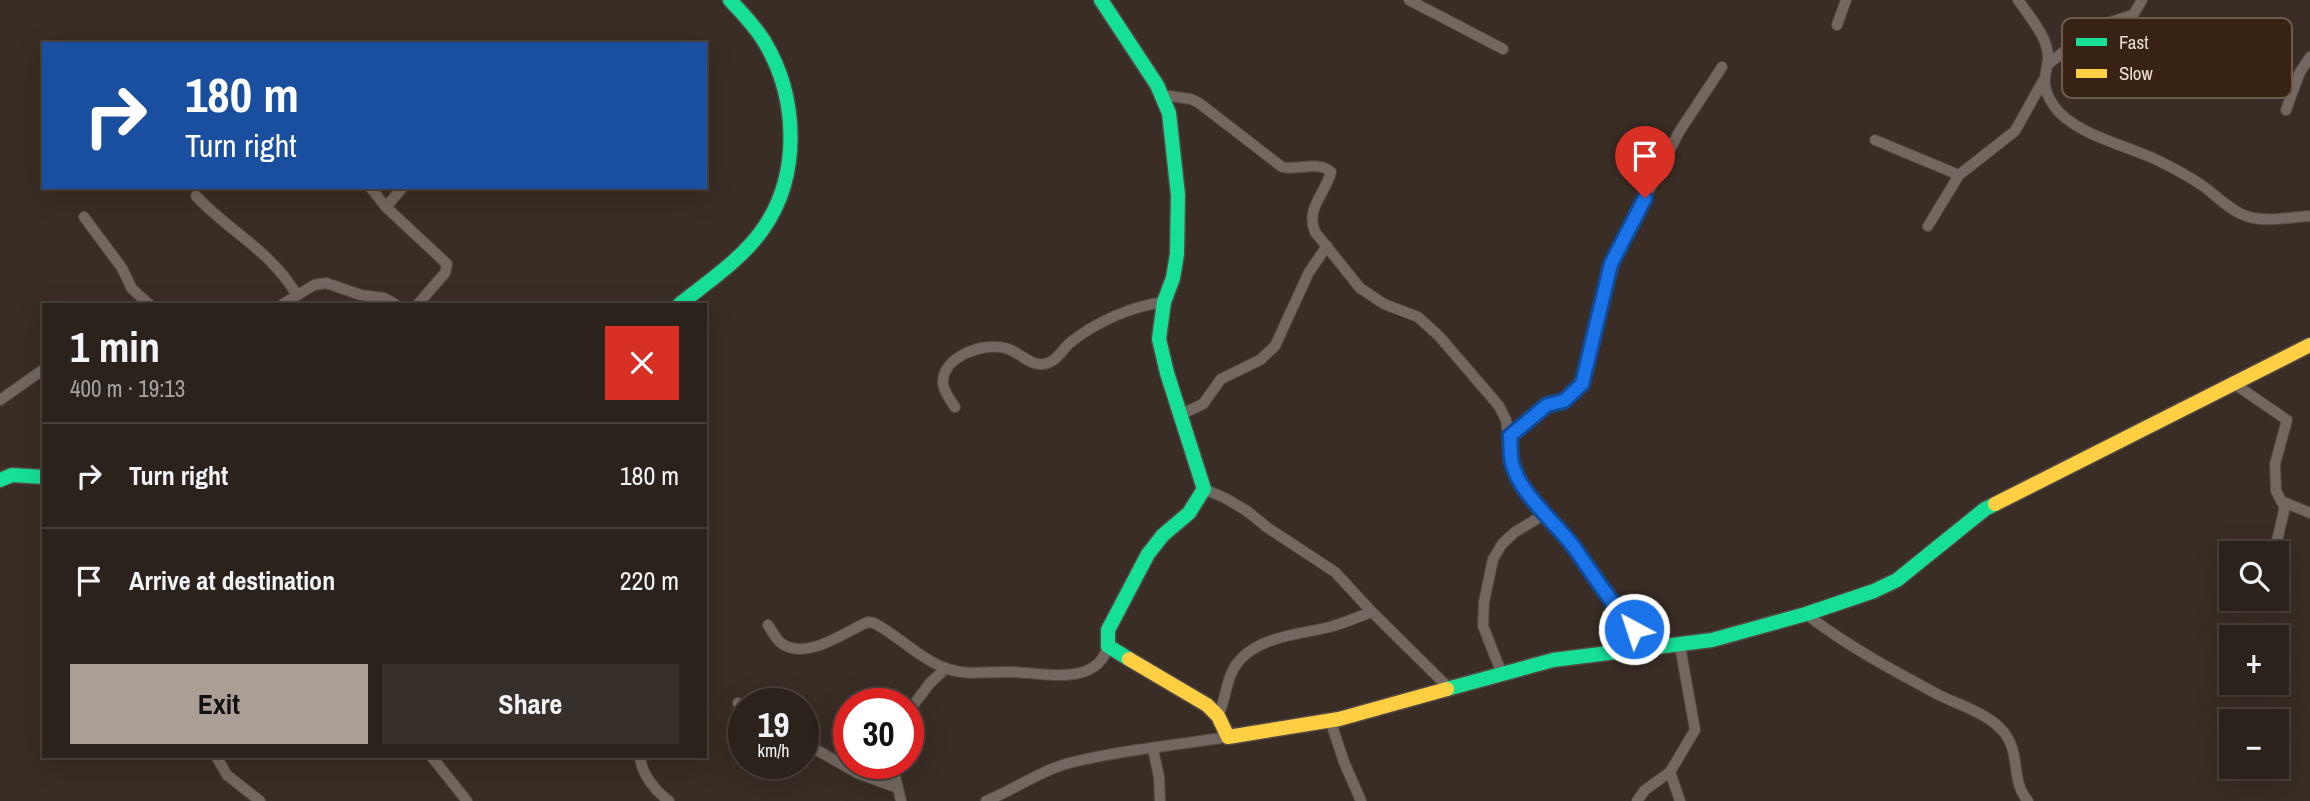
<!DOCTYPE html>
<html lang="en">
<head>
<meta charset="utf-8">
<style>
	:root { --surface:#2b221c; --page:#372f29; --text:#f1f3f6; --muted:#a6a4a3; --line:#473f3b; --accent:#ab9e95 }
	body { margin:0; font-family:"Archivo Narrow",sans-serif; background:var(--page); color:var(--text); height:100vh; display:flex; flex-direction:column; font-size:26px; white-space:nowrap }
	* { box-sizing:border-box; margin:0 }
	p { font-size:23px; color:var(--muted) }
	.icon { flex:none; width:38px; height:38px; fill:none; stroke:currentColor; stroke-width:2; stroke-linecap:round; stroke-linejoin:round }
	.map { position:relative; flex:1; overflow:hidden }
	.panel { position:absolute; left:42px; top:303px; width:665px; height:455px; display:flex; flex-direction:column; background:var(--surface); border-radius:0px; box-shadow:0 7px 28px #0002,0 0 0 2px var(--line) }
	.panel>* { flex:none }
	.top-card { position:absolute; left:42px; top:42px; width:665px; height:147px; border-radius:0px; box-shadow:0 7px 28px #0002,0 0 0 2px var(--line); background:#1a4fa0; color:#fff; overflow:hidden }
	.tools { position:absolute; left:2219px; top:541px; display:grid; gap:14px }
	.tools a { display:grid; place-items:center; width:70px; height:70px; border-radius:0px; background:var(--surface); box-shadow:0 7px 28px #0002,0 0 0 2px var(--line); font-size:35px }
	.speed { position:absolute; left:728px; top:688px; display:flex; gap:14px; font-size:35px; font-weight:700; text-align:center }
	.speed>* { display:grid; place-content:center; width:91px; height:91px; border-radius:50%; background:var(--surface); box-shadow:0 7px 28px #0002,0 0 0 2px var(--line); line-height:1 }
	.speed small { font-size:18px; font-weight:400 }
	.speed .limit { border:10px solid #d22; background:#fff; color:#111 }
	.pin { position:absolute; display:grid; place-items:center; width:60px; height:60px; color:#fff; margin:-72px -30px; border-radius:50% 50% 50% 0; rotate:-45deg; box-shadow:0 0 7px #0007 }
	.pin .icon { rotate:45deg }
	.me { position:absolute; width:77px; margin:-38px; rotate:320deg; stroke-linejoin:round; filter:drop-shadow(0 0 5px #0008) }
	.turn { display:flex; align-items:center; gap:24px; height:147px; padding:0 28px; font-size:32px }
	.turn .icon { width:91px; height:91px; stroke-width:2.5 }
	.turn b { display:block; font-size:49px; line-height:60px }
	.round { display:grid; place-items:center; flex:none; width:74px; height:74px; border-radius:0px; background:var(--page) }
	.headline { display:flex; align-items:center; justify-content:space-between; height:119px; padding:0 28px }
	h1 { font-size:42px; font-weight:800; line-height:52px }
	.action { display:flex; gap:14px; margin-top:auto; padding:14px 28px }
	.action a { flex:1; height:80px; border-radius:0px; background:var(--accent); color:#111; font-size:28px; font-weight:800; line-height:80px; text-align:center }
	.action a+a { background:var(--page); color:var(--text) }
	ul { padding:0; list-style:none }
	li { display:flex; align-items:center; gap:21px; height:105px; padding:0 28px; border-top:2px solid var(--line) }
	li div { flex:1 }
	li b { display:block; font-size:26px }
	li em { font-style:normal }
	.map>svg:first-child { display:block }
</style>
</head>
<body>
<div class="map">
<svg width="2310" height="801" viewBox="0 0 2310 801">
	<rect width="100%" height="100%" fill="#392d25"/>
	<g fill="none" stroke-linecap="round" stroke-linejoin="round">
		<g stroke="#534941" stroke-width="12">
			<g id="street">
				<polyline points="1409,0 1503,49"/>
				<path d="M2018,0c9,13 23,29 28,45 8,25 -12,32 8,61 20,29 76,40 107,56 14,7 29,15 42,24 14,10 26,24 43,30 20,7 44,1 64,0"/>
				<polyline points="1837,25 1846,0"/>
				<polyline points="2047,65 2085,35 2101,25 2133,15 2142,0"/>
				<path d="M1162,95l29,4 8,4 83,64c16,4 36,-7 49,5 -5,21 -26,36 -16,60l45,56 24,16 34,13 21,19 60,70 7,14 6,43 7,16 16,23 37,43 44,63 35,41"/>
				<polyline points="2286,110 2300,72 2310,57"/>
				<polyline points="1875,140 1959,175"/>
				<polyline points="370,187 386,207 447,264 445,273 418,304"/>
				<path d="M196,196c36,38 72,52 101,99"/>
				<polyline points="386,207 403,187"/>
				<polyline points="84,217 122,268 132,289 149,304"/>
				<polyline points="1928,226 1959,175 2015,131 2043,81"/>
				<polyline points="283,304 314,285 326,283 361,295 384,298 395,304"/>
				<polyline points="2233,383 2287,420 2275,464 2276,491 2284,506 2284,511 2274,553"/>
				<polyline points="0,400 44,369"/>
				<path d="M955,407c-5,-7 -11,-15 -12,-23 -2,-27 40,-42 62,-36 15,3 26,21 43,15 10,-3 15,-15 23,-21 25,-20 61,-36 93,-40"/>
				<polyline points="1182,414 1203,404 1221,379 1260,360 1275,346 1309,272 1327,246"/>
				<polyline points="1510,436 1547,405 1564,401 1582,384 1611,264 1679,132 1722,67"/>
				<polyline points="1204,489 1225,498 1247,511 1268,528 1335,572 1372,612 1450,689"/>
				<polyline points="2281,501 2310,513"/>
				<path d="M1806,614c41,32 88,57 133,81 20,10 45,17 61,33 23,22 9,52 28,73"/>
				<path d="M768,625c4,6 7,13 13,18 25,19 65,-12 87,-21l6,1c25,13 47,37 74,46 22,7 43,2 65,3 32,1 84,15 95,-26"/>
				<polyline points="1502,674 1483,626 1484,602 1493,559 1502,544 1515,532 1545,514"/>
				<polyline points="738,703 744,706"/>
				<polyline points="908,712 930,683 946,668"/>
				<path d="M1218,716c9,-18 7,-39 21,-55 21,-25 62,-27 91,-34 14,-4 28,-10 42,-15"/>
				<polyline points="1330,720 1344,762 1361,801"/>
				<polyline points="803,742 857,773 898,788"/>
				<polyline points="1153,749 1159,777 1160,801"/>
				<polyline points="216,756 227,775 260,801"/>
				<polyline points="431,756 467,801"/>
				<path d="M640,756c1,17 15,35 29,45"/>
				<polyline points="892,763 901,801"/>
				<polyline points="1670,772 1680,801"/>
				<path d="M986,801c28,-11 53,-30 83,-38 52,-13 107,-18 159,-26"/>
				<polyline points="1637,801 1645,790 1670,772 1695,730 1680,646"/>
			</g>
		</g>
		<g stroke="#534941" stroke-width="17">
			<g id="fast">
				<polyline points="1101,0 1157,85 1169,113 1178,195 1177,254 1173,278 1164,302 1159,339 1167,373 1204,489 1189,513 1163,535 1148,554 1108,630 1108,646 1129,659"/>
				<path d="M680,304c29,-23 62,-45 83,-75 38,-54 35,-132 1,-188 -9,-15 -22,-28 -34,-41"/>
				<polyline points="0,480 12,475 44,477"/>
				<polyline points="1447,689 1553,660 1712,640 1806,614 1874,591 1897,580 1985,509 1995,504"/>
			</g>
		</g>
		<g stroke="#534941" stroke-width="17">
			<g id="slow">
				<polyline points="1995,504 2310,345"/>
				<polyline points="1129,659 1207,705 1218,716 1228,737 1339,719 1447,689"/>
			</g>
		</g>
		<use href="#street" stroke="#726861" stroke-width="10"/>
		<use href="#fast" stroke="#16e098" stroke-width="14"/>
		<use href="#slow" stroke="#ffcf43" stroke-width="14"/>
	</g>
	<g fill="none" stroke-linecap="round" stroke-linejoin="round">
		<g stroke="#114b97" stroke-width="18">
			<path id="route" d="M1634,629c-23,-26 -41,-55 -61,-83 -19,-25 -53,-52 -61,-83 -2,-8 -1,-18 -2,-27l37,-31 17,-4 18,-17 29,-120 34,-66"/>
		</g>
		<use href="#route" stroke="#1a73e8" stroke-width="12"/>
	</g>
	<rect x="2062" y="18" width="230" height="80" rx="10" fill="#372213" stroke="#6c5a4c" stroke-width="2"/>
	<rect x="2076" y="38" width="31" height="8" fill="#16e098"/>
	<rect x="2076" y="69" width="31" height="9" fill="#ffcf43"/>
	<g font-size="19" fill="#e9dbd1">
		<text x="2119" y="49">Fast</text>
		<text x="2119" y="80">Slow</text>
	</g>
</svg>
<div class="tools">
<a><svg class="icon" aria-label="search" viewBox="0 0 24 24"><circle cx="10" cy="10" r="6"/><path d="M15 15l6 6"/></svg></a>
<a>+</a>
<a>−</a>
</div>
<div class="speed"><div>19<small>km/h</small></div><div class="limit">30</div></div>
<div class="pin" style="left:1645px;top:198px;background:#d93025"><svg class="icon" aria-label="arrive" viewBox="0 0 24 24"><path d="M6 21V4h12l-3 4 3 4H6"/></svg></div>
<svg class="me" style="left:1634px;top:629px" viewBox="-20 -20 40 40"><circle r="17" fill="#1a73e8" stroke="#fff" stroke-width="3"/><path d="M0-11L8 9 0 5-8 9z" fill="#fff"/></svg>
<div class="top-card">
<div class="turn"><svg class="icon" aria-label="right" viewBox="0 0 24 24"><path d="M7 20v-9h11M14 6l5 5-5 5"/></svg><div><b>180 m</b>Turn right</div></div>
</div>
<section class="panel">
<div class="headline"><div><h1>1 min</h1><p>400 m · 19:13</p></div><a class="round" style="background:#d93025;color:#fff"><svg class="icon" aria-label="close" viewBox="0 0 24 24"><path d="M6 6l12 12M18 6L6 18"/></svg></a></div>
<ul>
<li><svg class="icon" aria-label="right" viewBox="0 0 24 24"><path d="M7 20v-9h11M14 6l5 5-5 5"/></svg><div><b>Turn right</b></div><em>180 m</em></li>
<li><svg class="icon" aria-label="arrive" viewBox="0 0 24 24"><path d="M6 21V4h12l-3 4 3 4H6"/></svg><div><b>Arrive at destination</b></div><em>220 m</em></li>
</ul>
<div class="action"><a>Exit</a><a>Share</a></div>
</section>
</div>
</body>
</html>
